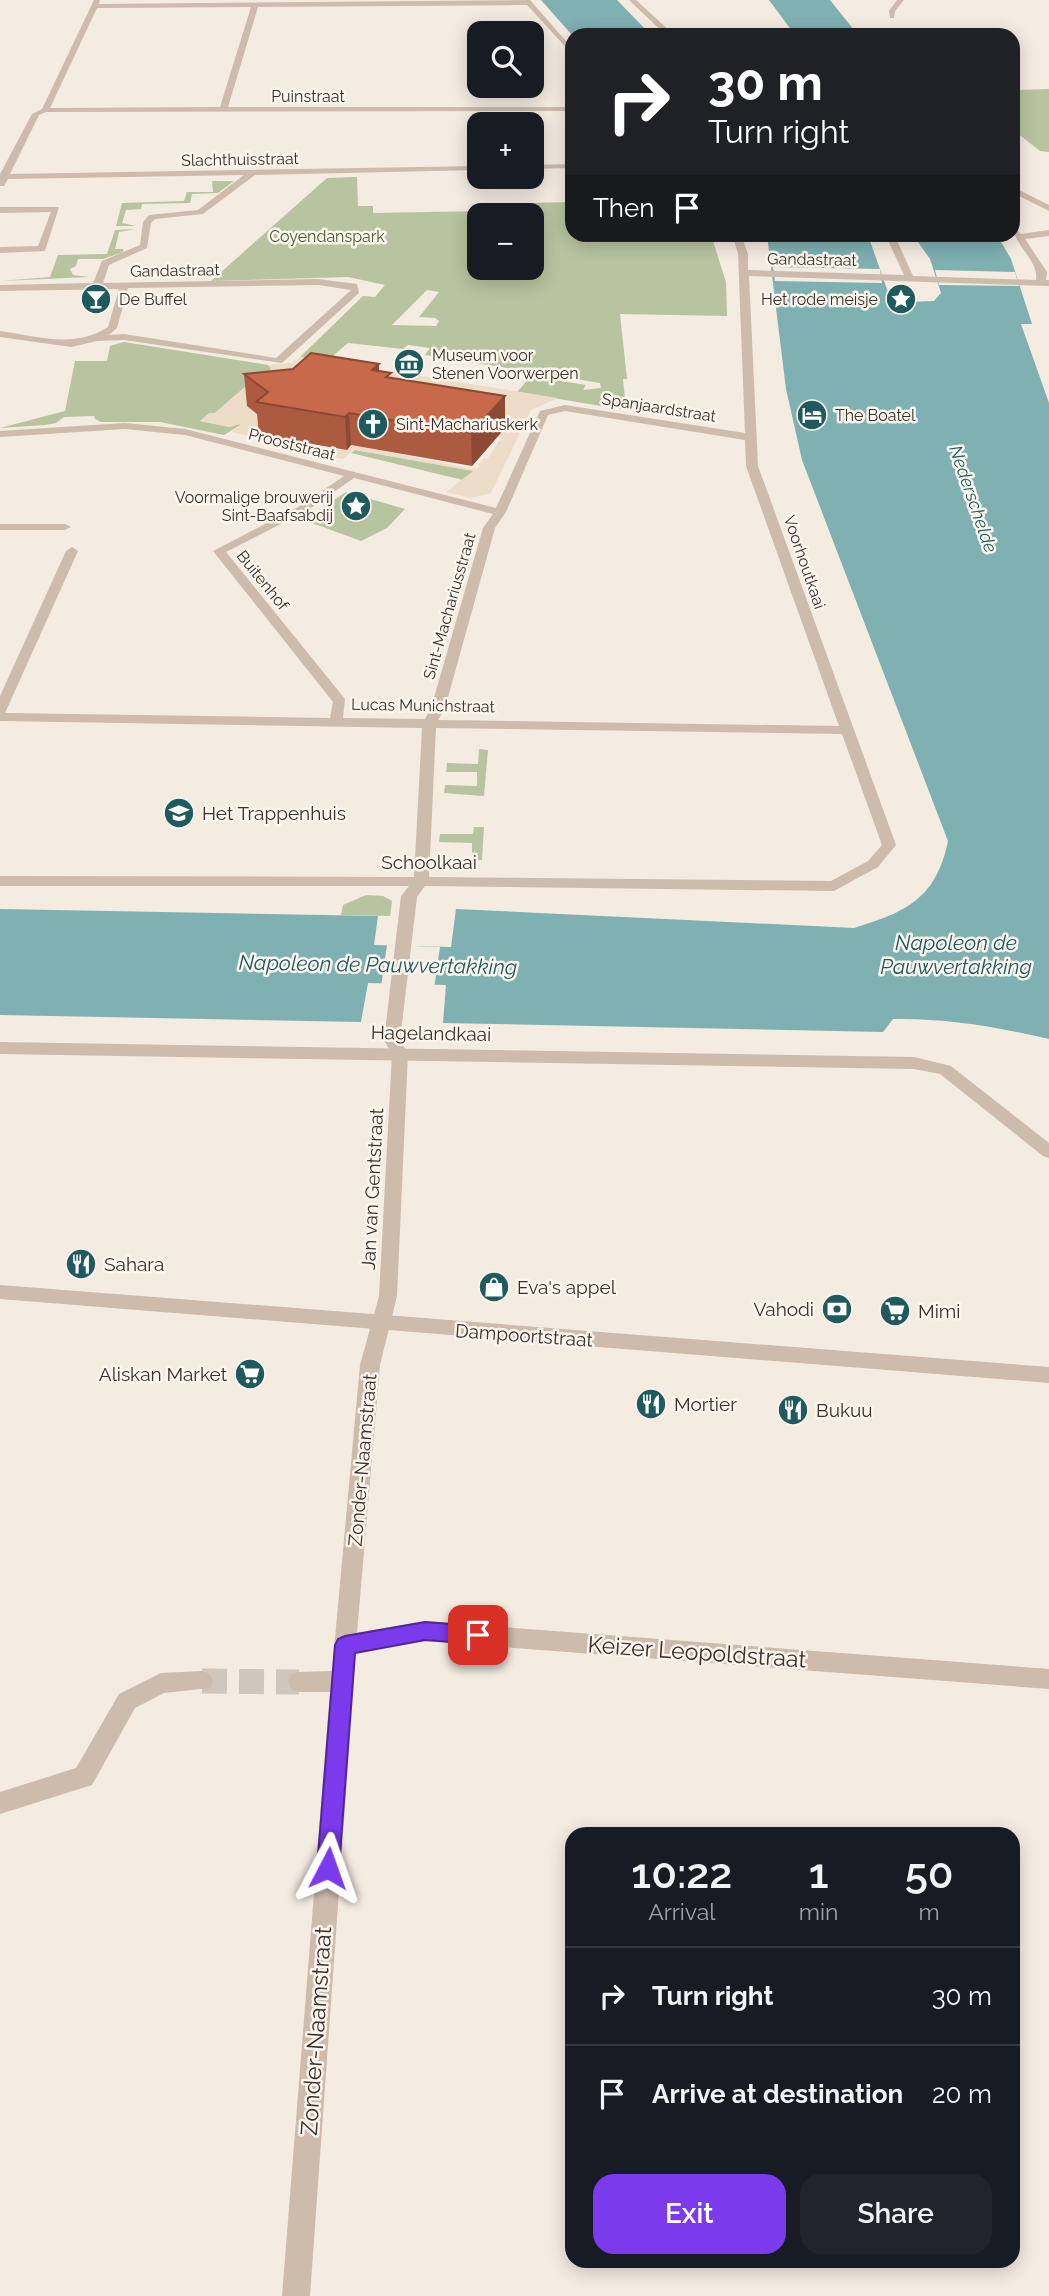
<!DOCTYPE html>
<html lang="en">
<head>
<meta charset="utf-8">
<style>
	:root { --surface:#171b24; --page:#20242c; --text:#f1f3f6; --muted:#9ea1a6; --line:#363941; --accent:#7c3aed }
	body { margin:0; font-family:Raleway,sans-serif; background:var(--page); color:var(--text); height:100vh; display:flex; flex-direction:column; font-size:26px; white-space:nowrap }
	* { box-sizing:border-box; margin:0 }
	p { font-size:23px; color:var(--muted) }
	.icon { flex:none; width:38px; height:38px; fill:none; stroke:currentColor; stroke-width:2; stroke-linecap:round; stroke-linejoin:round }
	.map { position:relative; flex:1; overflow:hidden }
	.details { position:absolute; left:565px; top:1827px; width:455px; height:441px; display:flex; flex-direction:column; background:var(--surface); border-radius:21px; box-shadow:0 4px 18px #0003 }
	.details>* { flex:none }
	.hud { position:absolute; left:565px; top:28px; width:455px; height:214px; border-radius:21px; box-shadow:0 4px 18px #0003; background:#202124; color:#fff; overflow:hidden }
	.tools { position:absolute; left:467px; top:21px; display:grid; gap:14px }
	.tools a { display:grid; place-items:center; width:77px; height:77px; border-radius:14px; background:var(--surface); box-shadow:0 4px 18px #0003; font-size:35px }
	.pin { position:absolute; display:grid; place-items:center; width:60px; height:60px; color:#fff; margin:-30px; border-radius:14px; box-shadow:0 4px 10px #0006 }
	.me { position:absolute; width:77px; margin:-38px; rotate:4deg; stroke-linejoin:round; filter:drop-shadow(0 0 5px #0008) }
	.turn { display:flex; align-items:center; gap:24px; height:147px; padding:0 28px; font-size:32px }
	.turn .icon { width:91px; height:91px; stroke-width:2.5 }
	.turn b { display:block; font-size:49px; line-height:60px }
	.then { display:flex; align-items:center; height:66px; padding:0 28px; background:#0003; gap:14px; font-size:26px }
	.eta { display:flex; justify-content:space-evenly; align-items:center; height:119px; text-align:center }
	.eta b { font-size:42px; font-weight:600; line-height:49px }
	.primary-button { display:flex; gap:14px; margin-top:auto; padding:14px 28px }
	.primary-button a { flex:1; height:80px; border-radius:21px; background:var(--accent); color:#fff; font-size:28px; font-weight:600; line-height:80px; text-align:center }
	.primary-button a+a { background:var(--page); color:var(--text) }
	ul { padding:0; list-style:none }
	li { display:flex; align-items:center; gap:21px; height:98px; padding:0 28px; border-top:2px solid var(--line) }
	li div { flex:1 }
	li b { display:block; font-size:26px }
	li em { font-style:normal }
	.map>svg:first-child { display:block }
</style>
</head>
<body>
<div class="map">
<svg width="1049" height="2296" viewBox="0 0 1049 2296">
	<rect width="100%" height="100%" fill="#f4ebe1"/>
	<g fill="#b8c4a0" fill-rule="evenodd">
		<polygon points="1049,89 1049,152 1040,151 1013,130 1013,90"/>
		<path d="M357,177l1,29h15v7l109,-2v-7l90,-2v32l139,1 15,47 1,34 -107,-2 7,65h-4l3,29 5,3 -114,-19 14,-16 55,9 -3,5 18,-2 -1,-5 -175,-28 5,-7 -22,-3 -5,4 -55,-6 -21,18 -27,-4 63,-61 12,1 10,-12 -37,-8 -137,4 116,-103zM480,215h52v53h-52zM427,290l12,2 -20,25 16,1 4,3 -3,5 -44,-1z"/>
		<polygon points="212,181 234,181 218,193 192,194 190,203 142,204 141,209 126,210 122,223 136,226 116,226 122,203 184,201 187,192 213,192"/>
		<polygon points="135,229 119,232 115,249 123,249 123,252 103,259 78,259 76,266 70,269 73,275 89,277 0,281 50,277 58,255 107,254 115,230"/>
		<polygon points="124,342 268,365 272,369 264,376 259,375 215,413 200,421 230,427 234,423 242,424 224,435 160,422 101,422 95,419 94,416 64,417 56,423 45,425 0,428 65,411 75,361 107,361 110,346"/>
		<polygon points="355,450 474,471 463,480 351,453"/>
		<polygon points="346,492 405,509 387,528 361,541 304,520"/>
		<polygon points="479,749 488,750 484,796 444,793 445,785 477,786 477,772 446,772 447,763 478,764"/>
		<polygon points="474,827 484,827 482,860 472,860 472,843 439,842 440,834 473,834"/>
		<polygon points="366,895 383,896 392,901 390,916 341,915 343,905"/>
	</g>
	<path fill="#ecdcc8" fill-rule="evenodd" d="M300,357l258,41 -27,12 -40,83 -20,5 -25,-6 27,-21 -118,-21 -13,9 -110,-27 9,-8 -11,3 -30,-6 9,-8h6l44,-38 5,1 7,-7 -3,-4 24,-2zM260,435l238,1 5,4 -4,1 -11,17h-4l-6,7 2,2 -9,2 -117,-24 -7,5 -22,-1z"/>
	<g fill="#7fb0b2">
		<polygon points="541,0 617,0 651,35 572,35"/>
		<polygon points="769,0 830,0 858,35 795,35"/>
		<path d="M767,235h101l21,60 17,7 28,-1 7,-8 -11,-34 -17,-24h84l14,24 21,65h-11l28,79v636c-51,-12 -103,-21 -156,-20l-10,13 -440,-9 3,-38 -78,-2 -7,39 -361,-7v-106l378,7 -4,29 77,2 5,-38 398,19c52,-16 82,-29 94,-87l-146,-381 -16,-71z"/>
	</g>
	<g fill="#f4ebe1">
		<polygon points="773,267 880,269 882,283 775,281"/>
		<polygon points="935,270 1015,272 1019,286 939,285"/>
		<polygon points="387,945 440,947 434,989 381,987"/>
	</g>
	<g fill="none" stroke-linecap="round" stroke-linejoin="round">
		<polyline stroke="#cfc6bd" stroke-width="25" stroke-dasharray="25 12" stroke-linecap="butt" points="202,1681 299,1682"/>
		<g fill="#cdbbac" fill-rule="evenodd">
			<path d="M94,0h6l-1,4 431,-4 42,48v6l-45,-49 -269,2 -30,100h344v4l-526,1 -7,3 -29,59 470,-8v4l-225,5 -52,39 -48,5 -4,4 -4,25 -38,17 -6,18 215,-4 39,5 2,9 -77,70 -158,-23 -27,1 -26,6 -71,-10v-6c37,5 74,18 108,-4l11,-38 -119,2v-6l93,-2 9,-22 38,-16 3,-23 6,-7 49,-5 46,-35 -236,4 -4,7h-4v-12l32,-60 10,-5zM251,7l-31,100 -170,1 47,-100zM318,285l33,5 -75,68 -152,-24 -15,1 8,-7 11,-40z"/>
			<polygon points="629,0 636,0 674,35 666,35"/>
			<polygon points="897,0 904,0 895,11 894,18 890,18 889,11"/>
			<polygon points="572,164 572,168 532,169 532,165"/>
			<polygon points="1013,187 1049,205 1049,211 1013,193"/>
			<polygon points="0,207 59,207 45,251 0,253 0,247 38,246 51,212 0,213"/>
			<path d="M1013,225l8,9 28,-4v6l-24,3 22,33 -1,8h3v6l-300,-10 9,190 138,379 -18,22 -44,24 -409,-5 -8,11 -17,143 8,14 -11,242 -17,69 -23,268 68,-12 624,48v20l-624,-48 -69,12 -46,643h-28l48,-604h-31l-8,-3 -3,-7 3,-7 8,-3 33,-1 28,-306 19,-69 13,-242 -8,-14 17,-144 8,-10h-409v-10l414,1 8,-149 -422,-7v-25l66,-145 6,-4 6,4 -73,162 325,5 3,-16 -120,-151 87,-45 44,-30 -159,-41 -60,-6 -125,8v-6l125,-8 60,6 311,79 44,-97 25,-6 180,28 -7,-179 -6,-20h9l7,20v16l156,5 -19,-41h9l19,42 123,4c3,-20 -23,-35 -23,-55zM565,411l180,29 1,26 93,260 -401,-6 7,-12 50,-180 11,-16 42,-97zM354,478l139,36 -10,14 -52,180 -6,11 -82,-1 2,-19 -119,-147 82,-42zM436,728l406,6 40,111 -14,16 -37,20 -402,-4z"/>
			<polygon points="0,524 65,524 71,527 65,530 0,530"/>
			<polygon points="202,1671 210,1674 213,1681 210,1688 164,1693 135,1708 92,1785 0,1814 0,1792 76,1768 119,1694 161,1673"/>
		</g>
		<g fill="#cdbbac" fill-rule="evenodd">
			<polygon points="0,1042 914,1057 951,1066 1049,1143 1049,1158 1043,1156 940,1074 914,1069 0,1054"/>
			<polygon points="0,1285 1049,1367 1049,1383 0,1299"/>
		</g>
	</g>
	<polygon fill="#ac5a40" points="244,374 391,378 505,396 505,428 472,466 351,445 347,450 259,435 257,414 247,406"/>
	<g fill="#8c4a34">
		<polygon points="379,364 380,395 372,370"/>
		<polygon points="505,396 505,428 472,466 471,433"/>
		<polygon points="349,413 351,445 347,450 345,417"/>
	</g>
	<polygon fill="#c8694b" stroke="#8c4a34" stroke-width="2" points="311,353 379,364 372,370 391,373 386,377 505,396 471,433 349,413 345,417 256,402 268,392 244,374 293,369"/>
	<polygon fill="#7c3aed" stroke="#51269a" stroke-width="2" points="425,1622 478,1626 485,1629 488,1635 485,1642 478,1644 425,1640 355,1653 339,1868 336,1876 328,1879 320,1876 317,1868 335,1645 338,1639 345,1636"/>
	<defs>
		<g id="bar-disc" transform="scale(1.575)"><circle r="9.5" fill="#1f5a5e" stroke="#fbf5ee"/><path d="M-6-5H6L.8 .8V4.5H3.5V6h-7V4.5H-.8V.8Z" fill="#fff"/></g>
		<g id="sight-disc" transform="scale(1.575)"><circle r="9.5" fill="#1f5a5e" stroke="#fbf5ee"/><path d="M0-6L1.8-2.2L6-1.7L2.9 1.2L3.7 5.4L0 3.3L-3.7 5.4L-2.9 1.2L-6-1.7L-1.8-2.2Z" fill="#fff"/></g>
		<g id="museum-disc" transform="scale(1.575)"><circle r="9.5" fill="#1f5a5e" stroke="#fbf5ee"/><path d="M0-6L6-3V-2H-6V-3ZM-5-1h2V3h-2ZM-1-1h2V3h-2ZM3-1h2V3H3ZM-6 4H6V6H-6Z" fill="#fff"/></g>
		<g id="hotel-disc" transform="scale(1.575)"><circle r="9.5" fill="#1f5a5e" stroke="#fbf5ee"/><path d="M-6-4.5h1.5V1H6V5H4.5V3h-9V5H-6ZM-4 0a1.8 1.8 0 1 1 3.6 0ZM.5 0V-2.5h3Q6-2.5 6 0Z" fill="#fff"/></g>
		<g id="church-disc" transform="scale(1.575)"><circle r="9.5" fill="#1f5a5e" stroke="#fbf5ee"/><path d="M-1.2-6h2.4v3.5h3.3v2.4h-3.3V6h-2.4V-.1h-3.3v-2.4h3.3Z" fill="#fff"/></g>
		<g id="school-disc" transform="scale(1.575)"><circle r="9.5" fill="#1f5a5e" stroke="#fbf5ee"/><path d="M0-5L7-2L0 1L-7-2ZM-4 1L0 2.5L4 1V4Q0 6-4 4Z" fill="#fff"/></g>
		<g id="restaurant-disc" transform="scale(1.575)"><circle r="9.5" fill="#1f5a5e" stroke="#fbf5ee"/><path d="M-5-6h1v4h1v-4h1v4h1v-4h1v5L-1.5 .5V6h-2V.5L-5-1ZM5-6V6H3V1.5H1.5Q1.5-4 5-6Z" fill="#fff"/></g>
		<g id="shop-disc" transform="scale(1.575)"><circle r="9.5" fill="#1f5a5e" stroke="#fbf5ee"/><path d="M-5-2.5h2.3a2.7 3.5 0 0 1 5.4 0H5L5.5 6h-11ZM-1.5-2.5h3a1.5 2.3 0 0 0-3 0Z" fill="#fff"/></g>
		<g id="bank-disc" transform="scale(1.575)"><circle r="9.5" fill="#1f5a5e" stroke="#fbf5ee"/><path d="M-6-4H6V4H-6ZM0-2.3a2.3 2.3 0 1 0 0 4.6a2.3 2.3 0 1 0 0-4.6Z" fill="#fff"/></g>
		<g id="supermarket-disc" transform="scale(1.575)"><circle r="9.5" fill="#1f5a5e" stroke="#fbf5ee"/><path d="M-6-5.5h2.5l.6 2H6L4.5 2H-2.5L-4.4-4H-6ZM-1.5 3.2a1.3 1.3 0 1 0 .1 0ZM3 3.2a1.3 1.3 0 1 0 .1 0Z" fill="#fff"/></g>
	</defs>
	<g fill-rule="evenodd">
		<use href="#bar-disc" x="96" y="299"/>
		<use href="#sight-disc" x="901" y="299"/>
		<use href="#museum-disc" x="409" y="364"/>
		<use href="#hotel-disc" x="812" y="415"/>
		<use href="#church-disc" x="373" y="424"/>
		<use href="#sight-disc" x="356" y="506"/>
		<use href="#school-disc" x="179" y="813"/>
		<use href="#restaurant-disc" x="81" y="1264"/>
		<use href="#shop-disc" x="494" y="1287"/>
		<use href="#bank-disc" x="837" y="1309"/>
		<use href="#supermarket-disc" x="895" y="1311"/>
		<use href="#supermarket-disc" x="250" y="1374"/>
		<use href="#restaurant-disc" x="651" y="1404"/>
		<use href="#restaurant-disc" x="793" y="1410"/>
	</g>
	<g text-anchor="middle" stroke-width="5" stroke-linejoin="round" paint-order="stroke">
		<g font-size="16" fill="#3b302b" stroke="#fbf5ee">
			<text x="308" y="102">Puinstraat</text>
			<text transform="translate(240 159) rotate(-1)" y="6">Slachthuisstraat</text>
			<text transform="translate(812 259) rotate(1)" y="6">Gandastraat</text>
			<text transform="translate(175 270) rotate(-1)" y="6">Gandastraat</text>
			<text transform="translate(659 407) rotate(9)" y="6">Spanjaardstraat</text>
			<text transform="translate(292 444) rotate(14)" y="6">Prooststraat</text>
			<text transform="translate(805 562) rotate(71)" y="6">Voorhoutkaai</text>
			<text transform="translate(263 580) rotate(51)" y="6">Buitenhof</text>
			<text transform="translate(449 606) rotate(-74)" y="6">Sint-Machariusstraat</text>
			<text transform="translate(423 705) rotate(1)" y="6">Lucas Munichstraat</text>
		</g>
		<g font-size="16" fill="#4a5a2e" stroke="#fbf5ee">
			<text x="327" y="242">Coyendanspark</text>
		</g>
		<g font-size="16" fill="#3b302b" stroke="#fbf5ee" text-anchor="start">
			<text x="119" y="305">De Buffel</text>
			<text x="878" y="305" text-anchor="end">Het rode meisje</text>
			<text x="432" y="361">Museum voor<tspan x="432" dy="18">Stenen Voorwerpen</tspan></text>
			<text x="835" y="421">The Boatel</text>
			<text x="396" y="430">Sint-Machariuskerk</text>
			<text x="333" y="503" text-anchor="end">Voormalige brouwerij<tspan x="333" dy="18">Sint-Baafsabdij</tspan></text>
		</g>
		<g font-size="18" font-style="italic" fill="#1f5a5e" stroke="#fbf5ee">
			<text transform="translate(973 499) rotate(71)" y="6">Nederschelde</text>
		</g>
		<g font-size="19" fill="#3b302b" stroke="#fbf5ee" text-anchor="start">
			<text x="202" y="820">Het Trappenhuis</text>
			<text x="104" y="1271">Sahara</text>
			<text x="517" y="1294">Eva's appel</text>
			<text x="814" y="1316" text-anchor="end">Vahodi</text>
			<text x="918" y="1318">Mimi</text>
			<text x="227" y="1381" text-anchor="end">Aliskan Market</text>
			<text x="674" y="1411">Mortier</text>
			<text x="816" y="1417">Bukuu</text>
		</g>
		<g font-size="19" fill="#3b302b" stroke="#fbf5ee">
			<text x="429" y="869">Schoolkaai</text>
			<text transform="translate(431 1033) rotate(1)" y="7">Hagelandkaai</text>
			<text transform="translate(372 1189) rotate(-87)" y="7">Jan van Gentstraat</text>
			<text transform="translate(524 1335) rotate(4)" y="7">Dampoortstraat</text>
			<text transform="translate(362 1460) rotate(-85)" y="7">Zonder-Naamstraat</text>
		</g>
		<g font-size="21" font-style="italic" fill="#1f5a5e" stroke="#fbf5ee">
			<text x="956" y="950">Napoleon de<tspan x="956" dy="24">Pauwvertakking</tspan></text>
			<text transform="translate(378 965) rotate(1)" y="7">Napoleon de Pauwvertakking</text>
		</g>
		<g font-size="23" fill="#3b302b" stroke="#fbf5ee">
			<text transform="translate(697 1652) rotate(4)" y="8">Keizer Leopoldstraat</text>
			<text transform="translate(316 2031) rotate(-86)" y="8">Zonder-Naamstraat</text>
		</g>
	</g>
</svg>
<div class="tools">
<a><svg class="icon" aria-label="search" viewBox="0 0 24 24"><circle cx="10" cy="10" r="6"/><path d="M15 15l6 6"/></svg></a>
<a>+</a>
<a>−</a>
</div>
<div class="pin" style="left:478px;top:1635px;background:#d93025"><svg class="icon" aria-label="arrive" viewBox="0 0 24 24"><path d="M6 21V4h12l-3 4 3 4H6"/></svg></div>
<svg class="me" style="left:328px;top:1868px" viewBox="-20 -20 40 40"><path d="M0-17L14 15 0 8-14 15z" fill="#7c3aed" stroke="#fff" stroke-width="4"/></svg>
<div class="hud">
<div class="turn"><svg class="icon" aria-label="right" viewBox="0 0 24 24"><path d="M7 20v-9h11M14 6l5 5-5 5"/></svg><div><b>30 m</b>Turn right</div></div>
<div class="then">Then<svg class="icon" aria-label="arrive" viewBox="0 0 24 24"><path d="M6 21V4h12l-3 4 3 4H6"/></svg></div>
</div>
<section class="details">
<div class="eta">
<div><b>10:22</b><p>Arrival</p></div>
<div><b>1</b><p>min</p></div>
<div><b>50</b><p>m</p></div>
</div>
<ul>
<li><svg class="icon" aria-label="right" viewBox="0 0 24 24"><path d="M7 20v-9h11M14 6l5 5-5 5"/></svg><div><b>Turn right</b></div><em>30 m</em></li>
<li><svg class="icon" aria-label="arrive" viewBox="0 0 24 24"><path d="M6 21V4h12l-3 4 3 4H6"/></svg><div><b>Arrive at destination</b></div><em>20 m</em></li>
</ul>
<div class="primary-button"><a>Exit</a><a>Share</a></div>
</section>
</div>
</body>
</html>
